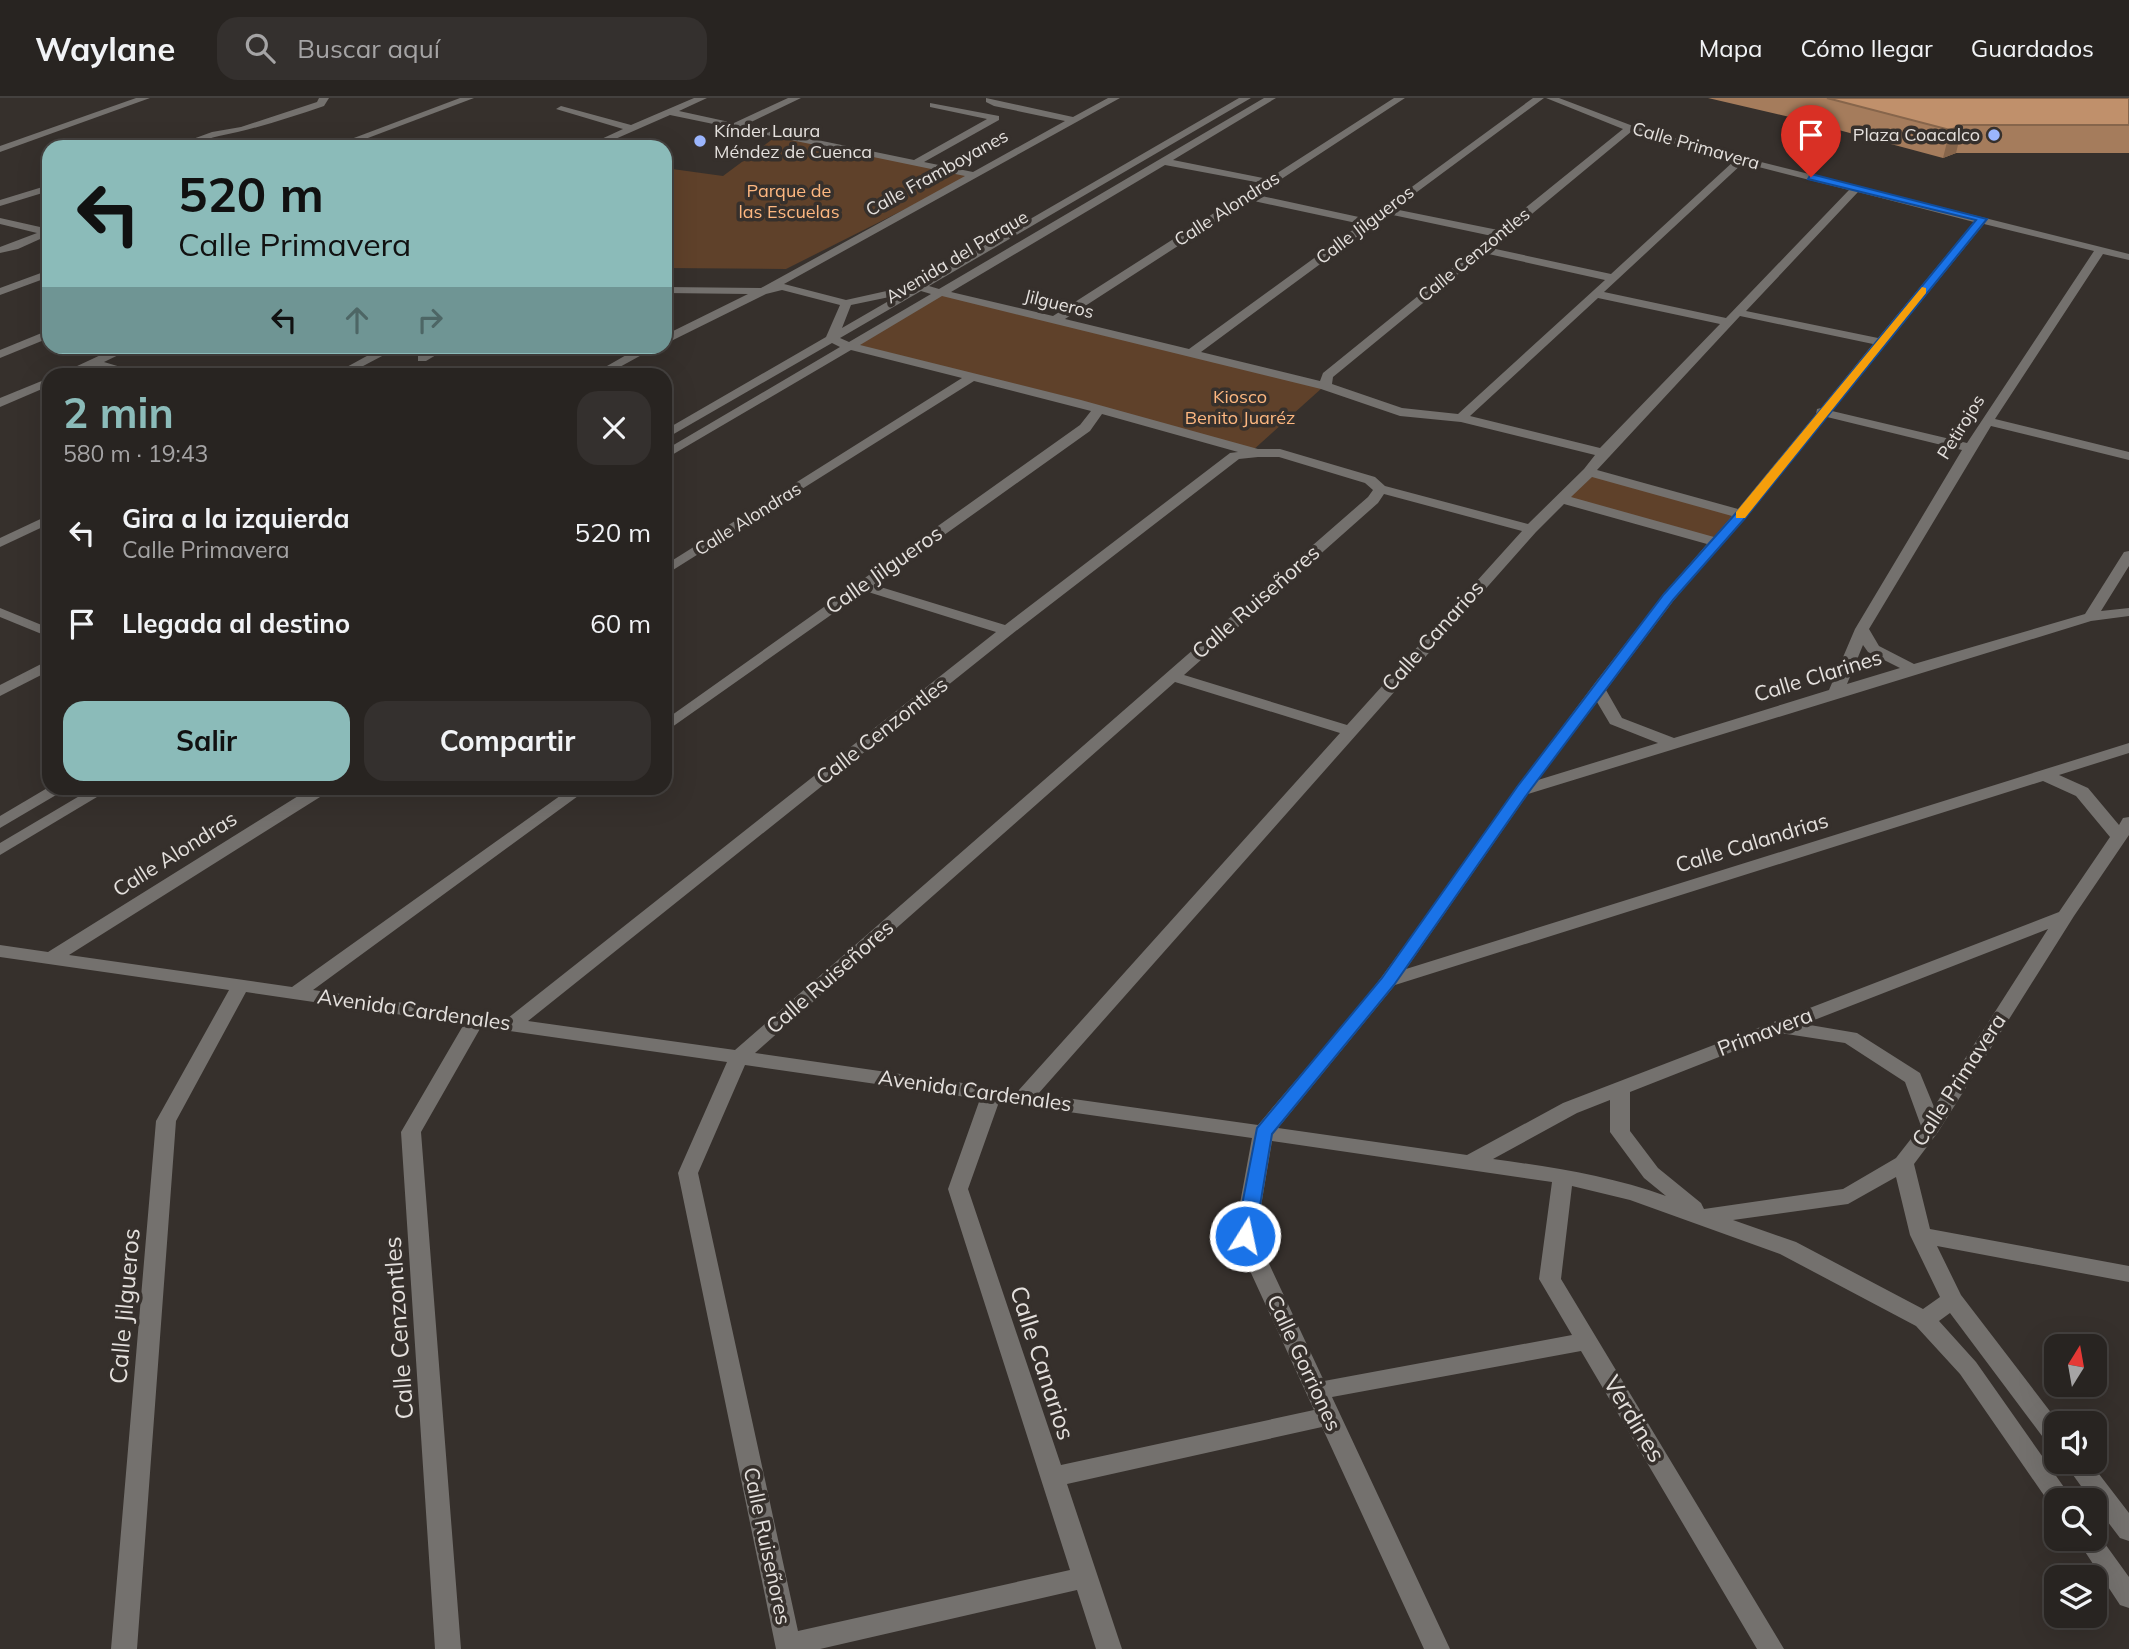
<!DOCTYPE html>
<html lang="es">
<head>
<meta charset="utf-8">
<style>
	:root { --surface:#282421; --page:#34302e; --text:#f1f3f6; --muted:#a5a4a5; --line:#44413f; --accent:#8bbbb9 }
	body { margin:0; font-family:Mulish,sans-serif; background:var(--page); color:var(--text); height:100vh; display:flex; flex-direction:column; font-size:26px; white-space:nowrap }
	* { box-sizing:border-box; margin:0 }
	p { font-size:23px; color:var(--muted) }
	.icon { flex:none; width:38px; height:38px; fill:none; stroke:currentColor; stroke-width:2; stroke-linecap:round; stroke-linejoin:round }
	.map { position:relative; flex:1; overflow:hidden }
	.sheet { position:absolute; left:42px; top:270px; width:630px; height:427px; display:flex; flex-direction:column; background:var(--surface); border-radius:21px; box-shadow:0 7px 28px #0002,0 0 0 2px var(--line) }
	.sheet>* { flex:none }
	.banner { position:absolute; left:42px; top:42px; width:630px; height:214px; border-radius:21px; box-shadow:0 7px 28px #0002,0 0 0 2px var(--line); background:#8bbbb9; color:#111; overflow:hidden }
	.needle { width:46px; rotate:11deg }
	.tools { position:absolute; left:2044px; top:1236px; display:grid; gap:14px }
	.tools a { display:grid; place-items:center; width:63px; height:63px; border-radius:14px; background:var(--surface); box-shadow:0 7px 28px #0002,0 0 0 2px var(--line); font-size:35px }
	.pin { position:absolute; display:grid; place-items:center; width:60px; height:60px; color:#fff; margin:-72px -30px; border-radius:50% 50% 50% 0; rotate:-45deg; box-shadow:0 0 7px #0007 }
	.pin .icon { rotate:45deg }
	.me { position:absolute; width:77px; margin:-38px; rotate:10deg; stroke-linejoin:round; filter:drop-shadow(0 0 5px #0008) }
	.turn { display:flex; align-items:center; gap:24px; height:147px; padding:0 21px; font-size:32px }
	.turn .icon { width:91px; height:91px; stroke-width:2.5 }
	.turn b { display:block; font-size:49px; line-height:60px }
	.lanes { display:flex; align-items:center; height:66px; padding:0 21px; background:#0003; justify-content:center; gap:35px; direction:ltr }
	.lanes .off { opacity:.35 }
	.round { display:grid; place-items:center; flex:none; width:74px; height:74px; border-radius:21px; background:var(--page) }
	.headline { display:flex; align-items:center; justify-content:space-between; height:119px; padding:0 21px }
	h1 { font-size:42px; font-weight:700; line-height:52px; color:var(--accent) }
	.button { display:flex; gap:14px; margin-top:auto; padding:14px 21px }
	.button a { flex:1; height:80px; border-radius:21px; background:var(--accent); color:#111; font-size:28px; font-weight:700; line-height:80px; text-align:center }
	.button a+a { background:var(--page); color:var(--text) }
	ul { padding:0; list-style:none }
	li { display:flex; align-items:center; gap:21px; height:91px; padding:0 21px }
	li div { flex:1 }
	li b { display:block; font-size:26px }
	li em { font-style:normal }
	header { display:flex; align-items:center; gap:42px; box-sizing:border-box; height:98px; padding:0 35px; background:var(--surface); border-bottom:2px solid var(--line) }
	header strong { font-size:33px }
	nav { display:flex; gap:38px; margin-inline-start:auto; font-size:24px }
	.search { width:490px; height:63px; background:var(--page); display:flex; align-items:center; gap:18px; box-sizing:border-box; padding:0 24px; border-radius:21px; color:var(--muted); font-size:26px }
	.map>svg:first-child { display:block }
</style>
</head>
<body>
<header>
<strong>Waylane</strong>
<div class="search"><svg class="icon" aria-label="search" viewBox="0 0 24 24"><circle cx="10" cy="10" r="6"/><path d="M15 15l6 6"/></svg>Buscar aquí</div>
<nav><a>Mapa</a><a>Cómo llegar</a><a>Guardados</a></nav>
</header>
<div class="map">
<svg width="2129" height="1551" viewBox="0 0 2129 1551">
	<rect width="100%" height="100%" fill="#36302c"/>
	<g fill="#5f412a">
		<polygon points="778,37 973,77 786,171 665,170 665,70 723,78"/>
		<polygon points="939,194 1322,290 1252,353 851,248"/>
		<polygon points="1589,374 1741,416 1716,444 1561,401"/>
	</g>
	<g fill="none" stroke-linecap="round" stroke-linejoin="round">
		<g fill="#74716e" fill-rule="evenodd">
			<polygon points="136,0 150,0 0,54 0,48"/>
			<path d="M319,0h10l-5,8c-35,12 -69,23 -105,30 -17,4 -30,11 -48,11l41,-15 29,-5 76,-25z"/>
			<polygon points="460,0 474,0 344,49 330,49"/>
			<path d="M694,0h13l-28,13 55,12 54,-25h13l-56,27 169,35 73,-41 -57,-12v-4l69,13v4l-75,42 49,10 92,-51 -71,-15 -8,-4v-4l87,19 35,-19h12l-336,186 62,16 72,-16 321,-186h12l-322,188 10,3 325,-191h12l-103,62 95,19 126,-81h11l-148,97 111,24 165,-121h11l-150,111 104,21 125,-101 -77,-31h13l74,28 112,32 384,96v6l-26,-6 -108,165 134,33v8l-138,-34 -122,203 10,17 35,18 171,-50 39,-62 5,-1v15l-28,45 28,-3v8l-38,5 -563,173 -122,175 723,-226v10l-70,22 29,13 31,37 4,-7 6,-1v18l-55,81 -136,216 -24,32 16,65 199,37v16l-192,-36 24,49 98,128h-3v23l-8,-2 -98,-131 -11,8 37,41 97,138h-17v8l-4,-1 -92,-133 -44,-48 -136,-72 -150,-54 -58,-14 -11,93 223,370h-27l-176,-298 -249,46 118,252h-26l-102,-222 -255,57 55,165h-26l-19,-59 -257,59h-44l-98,-476 49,-111 -246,-35 -60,105 40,517h-26l-34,-517 63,-108 -218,-32 -70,129 -39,528h-26l45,-528 73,-131 -229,-33v-12l48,7 263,-164h19l-2,4 -259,163 223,32 279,-199h18l-276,202 195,28 488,-386 -131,-41 -200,141v-12l415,-295 11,-14 -117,-30 -309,194v-10l297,-187 -111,-28 -186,109v-9l175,-103 -8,-4 -167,96v-9l161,-93 14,-32 -58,-15 -16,4 -101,50v-9l83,-41 -83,-1v-6l96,1 204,-112 -295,-61 -73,32h-13l39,-18 -67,-20 5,-3 70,19zM1632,33l102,30 -123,113 -120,-26zM1743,65l106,27 -123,128 -122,-26zM1165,67l96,18 -208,133 -102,-24zM1858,94l116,30 -96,116 -132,-27zM1249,102l112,24 -172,125 -124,-30zM1388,116l104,22 -169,137 -3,8 -119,-29zM1984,126l110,27 -127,192 -135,-32zM1484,155l121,27 -147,134 -56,-6 -70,-24 1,-7zM921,193l10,3 -82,48 -9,-4zM899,197l-57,33 9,-23zM942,198l379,93 79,27 61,6 134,33 -11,14 -56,55 -143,-38 -10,-9 -95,-28h-22l-177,-49 -221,-55zM1598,200l122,26 -120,124 -130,-32zM1740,218l133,28 -52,64 -4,1 -1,5 -78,95 -141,-39zM1102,316l136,38 -8,1 -225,172 -131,-40 216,-154zM1827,319l135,33 -107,179 -26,61 -155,48 -52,-20 -16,-28 68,-90zM1258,359h21l86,26 8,7 -5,7 -633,553 -207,-29 484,-387 227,-175zM1592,379l140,39 -18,21 -143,-40zM1384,396l138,37 -175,194 -163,-50 194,-172zM1564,406l143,40c-118,136 -217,286 -324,431 -39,52 -84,100 -125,150l-220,-31 498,-562zM1863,547l5,7 32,16 -53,16zM1175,584l165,51 -322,358 -263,-38zM1597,604l13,22 48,19 -120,37zM2043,683l33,15 34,41 -51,75 -496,191 -96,52 -189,-27 117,-143zM2048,831l-114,178 -14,-34 -63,-40 -53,-9zM1780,935l65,10 60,39 16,44 -25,32 -53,31 -139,20 -3,-6 -43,-35 -28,-37v-39zM745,967l235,34 -32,90 122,381 -272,61 -100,-458zM1610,1002v32l34,46 22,18c-56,-20 -114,-29 -173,-37l84,-46zM999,1004l253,36 -18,98 80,174 -253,55 -93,-276zM1272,1043l280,41 -13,97 33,56 -248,46 -68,-145zM1896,1079l14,58 30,62 -17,12 -127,-67 -63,-22 115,-16z"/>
			<polygon points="485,41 507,47 509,49 482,46 482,42"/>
			<polygon points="49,87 49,93 0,108 0,102"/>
			<polygon points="0,120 49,131 49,137 18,151 0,155 0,149 37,135 0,126"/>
			<polygon points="49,172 49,179 0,197 0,190"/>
			<polygon points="49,232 49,240 0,260 0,252"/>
			<polygon points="120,248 137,248 104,264 134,273 136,276 119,276 93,269 75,276 60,276"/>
			<polygon points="385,248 401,248 348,276 334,276"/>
			<polygon points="435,248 451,248 426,263 418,263 418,257"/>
			<polygon points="642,248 658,248 607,276 593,276"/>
			<polygon points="49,280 49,288 0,309 0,300"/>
			<polygon points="49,417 49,426 0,449 0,440"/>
			<polygon points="0,510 49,530 49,539 0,519"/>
			<polygon points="49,562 49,573 0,598 0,587"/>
			<polygon points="49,689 68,690 0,730 0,718"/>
			<polygon points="93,690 112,690 0,757 0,745"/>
			<polygon points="2063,1363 2089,1363 2129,1415 2129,1443 2120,1440 2095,1407 2095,1402 2091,1402"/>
			<polygon points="2095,1432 2129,1479 2129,1510 2120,1507 2076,1440 2095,1440"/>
		</g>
	</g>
	<polygon fill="#a57c5c" points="1708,0 2129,0 2129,55 1956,55 1943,60 1794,20"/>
	<polygon fill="#86654b" points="1963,27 1956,55 1943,60 1950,32"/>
	<polygon fill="#c0906b" stroke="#86654b" stroke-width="2" points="1827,0 2129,0 2129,27 1963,27 1950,32"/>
	<polygon fill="#1a73e8" stroke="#114b97" stroke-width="2" points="1811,76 1987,121 1746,419 1673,502 1528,695 1394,887 1272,1036 1255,1138 1252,1143 1238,1143 1236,1138 1257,1030 1382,880 1517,689 1664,496 1737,414 1976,122 1808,81"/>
	<polygon fill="#f59e0b" points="1922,189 1926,190 1926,195 1745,420 1736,420 1736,414"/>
	<g fill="#9bb5fd" stroke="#36302c" stroke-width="2.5">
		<circle cx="1994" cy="37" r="7"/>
		<circle cx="700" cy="43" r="7"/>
	</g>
	<g text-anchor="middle" stroke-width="7" stroke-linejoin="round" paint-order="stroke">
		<g font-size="18" fill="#e4e0dd" stroke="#36302c" text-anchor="start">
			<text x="714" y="39">Kínder Laura<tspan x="714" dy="21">Méndez de Cuenca</tspan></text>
			<text x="1980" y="43" text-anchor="end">Plaza Coacalco</text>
		</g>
		<g font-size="18" fill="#e4e0dd" stroke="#36302c">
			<text transform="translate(1696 48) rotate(16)" y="6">Calle Primavera</text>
			<text transform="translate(937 75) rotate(-29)" y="6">Calle Framboyanes</text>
			<text transform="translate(1227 111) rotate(-33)" y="6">Calle Alondras</text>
			<text transform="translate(1365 127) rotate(-37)" y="6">Calle Jilgueros</text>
			<text transform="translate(1474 157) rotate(-39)" y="6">Calle Cenzontles</text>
			<text transform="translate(957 159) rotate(-31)" y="6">Avenida del Parque</text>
			<text transform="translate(1059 206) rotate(14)" y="6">Jilgueros</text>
			<text transform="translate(1961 329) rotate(-58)" y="6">Petirojos</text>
			<text transform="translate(748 421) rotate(-32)" y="6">Calle Alondras</text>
		</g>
		<g font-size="18" fill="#fdb780" stroke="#36302c">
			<text x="789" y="99">Parque de<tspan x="789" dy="21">las Escuelas</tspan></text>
			<text x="1240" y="305">Kiosco<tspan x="1240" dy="21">Benito Juaréz</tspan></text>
		</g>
		<g font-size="21" fill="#e4e0dd" stroke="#36302c">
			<text transform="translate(884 472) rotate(-35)" y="7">Calle Jilgueros</text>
			<text transform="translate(1256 504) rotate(-41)" y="7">Calle Ruiseñores</text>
			<text transform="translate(1433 538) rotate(-48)" y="7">Calle Canarios</text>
			<text transform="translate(1818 578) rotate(-17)" y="7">Calle Clarines</text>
			<text transform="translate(882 633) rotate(-38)" y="7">Calle Cenzontles</text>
			<text transform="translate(1752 745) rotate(-17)" y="7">Calle Calandrias</text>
			<text transform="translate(175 756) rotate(-32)" y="7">Calle Alondras</text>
			<text transform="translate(830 879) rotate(-41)" y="7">Calle Ruiseñores</text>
			<text transform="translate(414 912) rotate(8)" y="7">Avenida Cardenales</text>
			<text transform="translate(1765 934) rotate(-21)" y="7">Primavera</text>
			<text transform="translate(1959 982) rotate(-57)" y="7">Calle Primavera</text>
			<text transform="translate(975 993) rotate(8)" y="7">Avenida Cardenales</text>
			<text transform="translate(1304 1265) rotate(65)" y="7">Calle Gorriones</text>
			<text transform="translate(767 1448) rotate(78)" y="7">Calle Ruiseñores</text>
		</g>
		<g font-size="24" fill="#e4e0dd" stroke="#36302c">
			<text transform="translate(125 1208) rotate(-85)" y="8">Calle Jilgueros</text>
			<text transform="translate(399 1230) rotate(-94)" y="8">Calle Cenzontles</text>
			<text transform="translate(1042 1265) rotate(72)" y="8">Calle Canarios</text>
			<text transform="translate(1634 1321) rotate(59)" y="8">Verdines</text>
		</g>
	</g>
</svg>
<div class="tools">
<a><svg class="needle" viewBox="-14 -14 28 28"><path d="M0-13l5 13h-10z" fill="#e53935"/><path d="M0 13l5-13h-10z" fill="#a5a4a5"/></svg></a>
<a><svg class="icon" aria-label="sound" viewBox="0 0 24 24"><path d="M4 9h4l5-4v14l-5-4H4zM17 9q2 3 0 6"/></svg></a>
<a><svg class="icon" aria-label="search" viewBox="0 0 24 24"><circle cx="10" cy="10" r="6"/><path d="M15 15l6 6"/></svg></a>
<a><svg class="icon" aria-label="layers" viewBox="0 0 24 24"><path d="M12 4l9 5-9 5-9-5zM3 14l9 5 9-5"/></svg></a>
</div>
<div class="pin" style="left:1811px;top:79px;background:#d93025"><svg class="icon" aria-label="arrive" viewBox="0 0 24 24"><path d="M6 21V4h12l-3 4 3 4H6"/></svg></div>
<svg class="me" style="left:1245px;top:1138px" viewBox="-20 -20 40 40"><circle r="17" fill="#1a73e8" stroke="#fff" stroke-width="3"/><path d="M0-11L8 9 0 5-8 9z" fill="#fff"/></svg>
<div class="banner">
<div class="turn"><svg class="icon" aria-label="left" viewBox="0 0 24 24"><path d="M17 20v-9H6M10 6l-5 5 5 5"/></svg><div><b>520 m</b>Calle Primavera</div></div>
<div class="lanes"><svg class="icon" aria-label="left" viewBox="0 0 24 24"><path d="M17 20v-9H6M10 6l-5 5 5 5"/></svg><svg class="icon off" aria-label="ahead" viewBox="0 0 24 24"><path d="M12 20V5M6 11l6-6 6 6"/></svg><svg class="icon off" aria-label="right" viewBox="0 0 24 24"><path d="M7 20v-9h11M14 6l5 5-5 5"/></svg></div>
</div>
<section class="sheet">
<div class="headline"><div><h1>2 min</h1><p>580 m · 19:43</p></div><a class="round"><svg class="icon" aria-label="close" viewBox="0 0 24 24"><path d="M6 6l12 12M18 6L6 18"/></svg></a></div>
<ul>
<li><svg class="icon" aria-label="left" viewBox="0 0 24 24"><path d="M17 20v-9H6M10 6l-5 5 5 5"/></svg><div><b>Gira a la izquierda</b><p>Calle Primavera</p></div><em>520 m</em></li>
<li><svg class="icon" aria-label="arrive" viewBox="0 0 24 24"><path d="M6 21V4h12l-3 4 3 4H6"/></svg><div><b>Llegada al destino</b></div><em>60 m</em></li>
</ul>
<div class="button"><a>Salir</a><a>Compartir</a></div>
</section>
</div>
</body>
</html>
